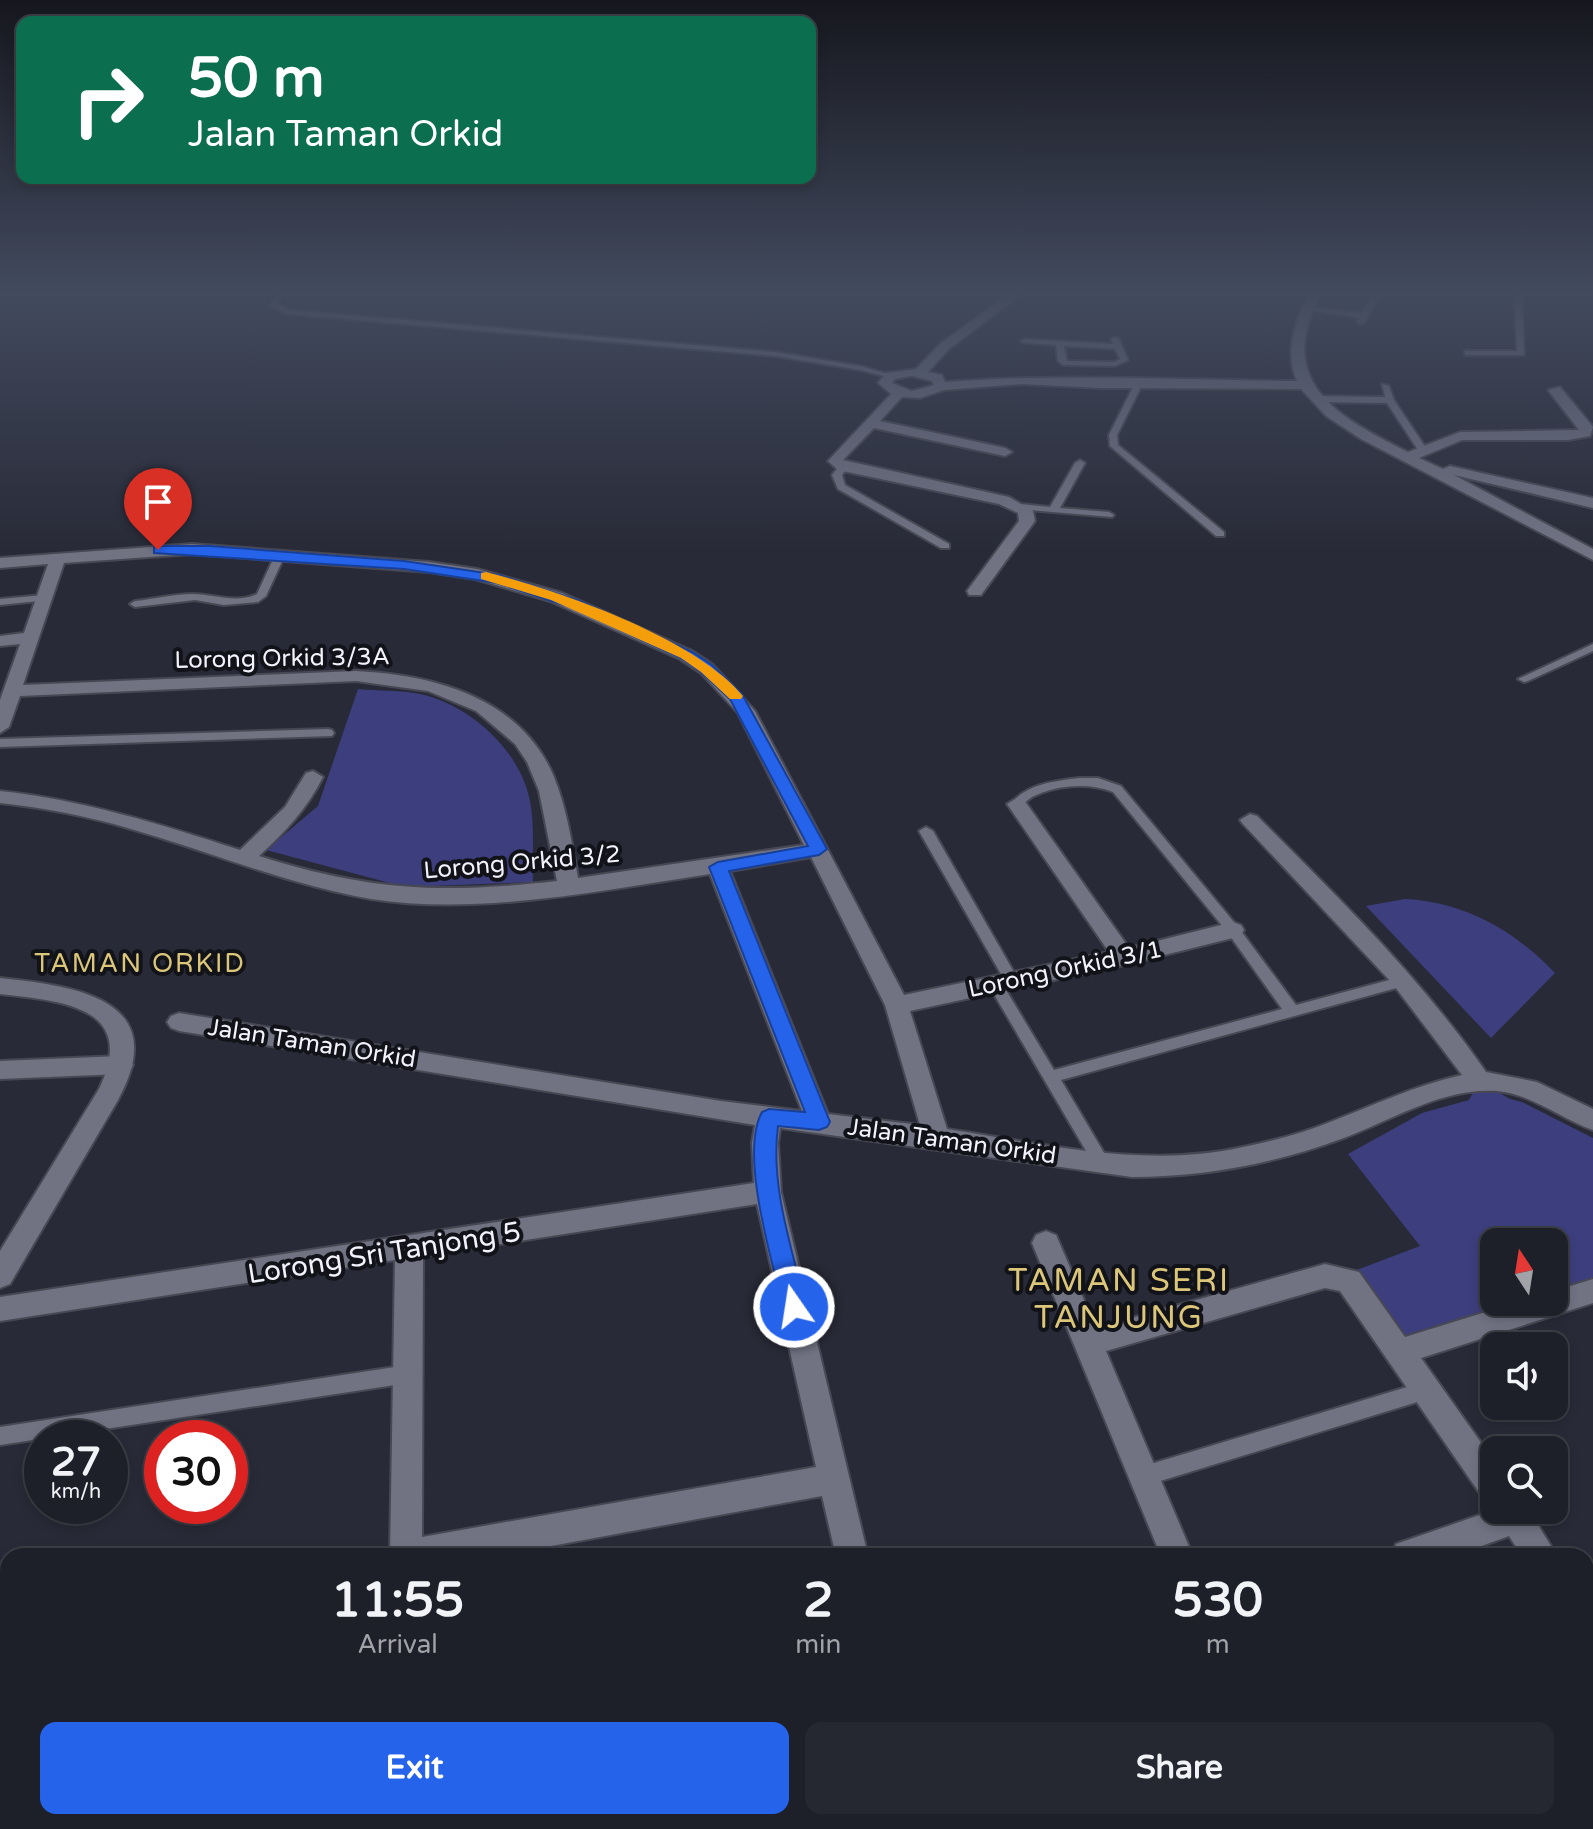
<!DOCTYPE html>
<html lang="en">
<head>
<meta charset="utf-8">
<style>
	:root { --surface:#1e2029; --page:#262831; --text:#f1f3f6; --muted:#a1a3a8; --line:#3c3e46; --accent:#2563eb }
	body { margin:0; font-family:"Varela Round",sans-serif; background:var(--page); color:var(--text); height:100vh; display:flex; flex-direction:column; font-size:30px; white-space:nowrap }
	* { box-sizing:border-box; margin:0 }
	p { font-size:26px; color:var(--muted) }
	.icon { flex:none; width:44px; height:44px; fill:none; stroke:currentColor; stroke-width:2; stroke-linecap:round; stroke-linejoin:round }
	.map { position:relative; flex:1; overflow:hidden }
	.side { position:absolute; left:0px; top:1548px; width:1594px; height:282px; display:flex; flex-direction:column; background:var(--surface); border-radius:24px 24px 0 0; box-shadow:0 4px 12px #0003,0 0 0 2px var(--line) }
	.side>* { flex:none }
	.hud { position:absolute; left:16px; top:16px; width:800px; height:168px; border-radius:16px; box-shadow:0 4px 12px #0003,0 0 0 2px var(--line); background:#0b6e4f; color:#fff; overflow:hidden }
	.needle { width:52px; rotate:348deg }
	.controls { position:absolute; left:1480px; top:1228px; display:grid; gap:16px }
	.controls a { display:grid; place-items:center; width:88px; height:88px; border-radius:16px; background:var(--surface); box-shadow:0 4px 12px #0003,0 0 0 2px var(--line); font-size:40px }
	.speed { position:absolute; left:24px; top:1420px; display:flex; gap:16px; font-size:40px; font-weight:700; text-align:center }
	.speed>* { display:grid; place-content:center; width:104px; height:104px; border-radius:50%; background:var(--surface); box-shadow:0 4px 12px #0003,0 0 0 2px var(--line); line-height:1 }
	.speed small { font-size:20px; font-weight:400 }
	.speed .limit { border:12px solid #d22; background:#fff; color:#111 }
	.pin { position:absolute; display:grid; place-items:center; width:68px; height:68px; color:#fff; margin:-82px -34px; border-radius:50% 50% 50% 0; rotate:-45deg; box-shadow:0 0 8px #0007 }
	.pin .icon { rotate:45deg }
	.me { position:absolute; width:88px; margin:-44px; rotate:347deg; stroke-linejoin:round; filter:drop-shadow(0 0 6px #0008) }
	.turn { display:flex; align-items:center; gap:28px; height:168px; padding:0 40px; font-size:36px }
	.turn .icon { width:104px; height:104px; stroke-width:2.5 }
	.turn b { display:block; font-size:56px; line-height:68px }
	.eta { display:flex; justify-content:space-evenly; align-items:center; height:136px; text-align:center }
	.eta b { font-size:48px; font-weight:700; line-height:56px }
	.action { display:flex; gap:16px; margin-top:auto; padding:16px 40px }
	.action a { flex:1; height:92px; border-radius:16px; background:var(--accent); color:#fff; font-size:32px; font-weight:700; line-height:92px; text-align:center }
	.action a+a { background:var(--page); color:var(--text) }
	.map>svg:first-child { display:block }
</style>
</head>
<body>
<div class="map">
<svg width="1593" height="1829" viewBox="0 0 1593 1829">
	<rect width="100%" height="100%" fill="#282a37"/>
	<g fill="#3d3e7d">
		<path d="M358,689c20,2 43,1 62,5 50,11 100,56 110,107 5,26 2,55 3,81l-128,5 -139,-37 52,-44z"/>
		<path d="M1405,899c60,3 110,32 150,74l-64,65 -125,-132z"/>
		<polygon points="1479,1081 1510,1099 1522,1102 1593,1138 1593,1283 1554,1295 1554,1242 1494,1242 1494,1302 1533,1302 1406,1343 1354,1271 1420,1246 1348,1154 1422,1113 1469,1100"/>
	</g>
	<g fill="none" stroke-linecap="round" stroke-linejoin="round">
		<g stroke="#474853" stroke-width="4">
			<g id="service">
				<polygon points="275,294 282,294 278,304 289,310 775,352 860,366 895,376 891,378 860,370 775,356 287,314 270,305"/>
				<polygon points="1373,294 1380,294 1365,322 1361,324 1357,322 1360,318 1303,309 1307,307 1362,313"/>
				<polygon points="1514,294 1522,294 1524,355 1465,355 1465,351 1517,351"/>
				<path d="M1115,337l4,2 9,21 -13,6 -52,-1 -5,-4 -2,-16 -31,-2 -4,-2 4,-2 88,5 -2,-5zM1064,346l51,3 5,10 -6,3 -47,-1z"/>
				<polygon points="1135,383 1142,385 1117,435 1118,445 1224,532 1224,536 1216,536 1110,446 1109,435"/>
				<polygon points="1382,384 1389,386 1394,400 1428,451 1426,453 1420,453 1387,403 1316,402 1312,399 1316,396 1385,397"/>
				<polygon points="1080,460 1085,463 1060,508 1109,512 1114,515 1112,517 1017,509 1017,505 1020,504 1050,507 1075,463"/>
				<polygon points="840,465 848,467 842,475 845,485 949,544 949,548 941,548 838,489 832,475"/>
				<path d="M280,552l5,3 -19,41 -8,6 -34,3 -29,-5 -60,7 -5,-3 5,-3c19,-2 39,-7 58,-7 21,0 43,10 64,0l18,-39z"/>
				<polygon points="44,595 49,598 48,600 0,605 0,599"/>
				<polygon points="1593,644 1593,651 1528,681 1524,682 1518,679"/>
				<polygon points="328,729 332,730 334,733 332,736 0,747 0,739"/>
				<path d="M1079,778h19l23,8 117,141 58,78 108,-29 5,1 2,4 -2,4 -5,1 -343,94 49,83 -2,5 -6,2 -6,-2 -108,-184 2,-4h10l54,90 228,-61 -54,-76 -115,-141c-25,-10 -57,-7 -81,5 -6,4 -9,8 -15,11l-6,-4c15,-20 44,-23 68,-26z"/>
				<polygon points="926,827 933,831 1019,981 1017,985 1007,985 1005,981 919,831"/>
				<polygon points="408,1365 415,1368 417,1374 415,1380 408,1383 0,1445 0,1427"/>
				<polygon points="1427,1381 1434,1384 1437,1390 1434,1396 1427,1399 1144,1486 1137,1483 1134,1476 1137,1469 1144,1466"/>
			</g>
		</g>
		<g stroke="#474853" stroke-width="4">
			<g id="minor">
				<path d="M1009,294h13l-73,55 -21,23 14,3 3,7c117,-9 235,-2 352,-1 -13,-28 -2,-61 12,-87h12c-48,88 17,123 87,158l52,-20 119,-2 -31,-40 12,-3 33,40 -3,9 -22,4h-106l-43,18 24,11 7,-3 143,32v10l-139,-33 139,74v11l-232,-121 -35,-23 -25,-27 -200,-1 -79,-4 -78,6 -24,8 -18,-1 -22,24 125,27 7,4 -7,4 -131,-28 -31,32 166,37 24,14 2,10 -54,74h-12l-2,-4 52,-70 -1,-8 -19,-9 -161,-34 -10,-9 63,-67 -13,-11 8,-10 30,-4 25,-26zM912,376l20,5 2,4 -22,6 -20,-8 3,-4z"/>
				<path d="M192,544l237,18 48,7 85,24 130,58 21,14 42,46 149,284 205,-43 -102,-148 10,-6 7,2 105,148 104,-26 8,3 3,5 -3,5 -8,3 -109,27 -214,46 37,118c97,15 198,40 296,18 29,-6 60,-14 87,-25 44,-17 86,-37 132,-47l-70,-92 -149,-159 -3,-4 10,-6 7,2c81,81 163,161 229,256l51,10 56,27v21c-32,-11 -61,-36 -96,-39 -55,-4 -106,30 -156,48 -68,25 -137,38 -209,38l-352,-49 -2,15 3,49 87,364h-32l-14,-60 -325,60h-107l5,-296 -395,61v-24l754,-114 -2,-40 3,-18 -576,-94 -8,-3 -4,-6 4,-6 8,-3 542,88 81,10 -92,-237c-105,16 -233,42 -339,25 -82,-14 -160,-47 -240,-70 -43,-13 -86,-21 -131,-26v-12c83,9 160,33 240,59l45,-43 21,-34 7,-2 10,6c-16,32 -38,55 -64,79 111,35 182,38 298,25l-18,-90 -12,-29 -12,-18 -39,-33 -48,-20 -72,-10 -336,15 -11,31 -9,6v-33l20,-56 -20,2v-10l24,-3 24,-69 -48,4v-10zM192,554l237,18 46,7 75,22 130,58 21,14 37,40 66,132 -226,33c-6,-34 -11,-69 -24,-101 -33,-79 -119,-102 -198,-106l-333,14 41,-122zM811,857l74,148 35,120 -92,-11 -98,-243zM757,1204l59,263 -394,70 1,-281z"/>
				<polygon points="121,1056 130,1059 133,1065 130,1071 121,1074 0,1079 0,1061"/>
				<polygon points="1046,1231 1056,1235 1096,1328 1325,1264 1359,1272 1405,1337 1518,1302 1554,1302 1554,1291 1593,1279 1593,1303 1421,1358 1494,1461 1494,1502 1483,1498 1340,1291 1325,1288 1106,1351 1193,1556 1161,1556 1032,1243 1036,1235"/>
				<polygon points="1494,1510 1529,1510 1557,1556 1522,1556 1509,1536 1454,1556 1392,1556 1396,1544"/>
				<polygon points="1586,1605 1593,1608 1593,1649 1586,1646"/>
				<polygon points="8,1610 8,1644 0,1645 0,1611"/>
				<polygon points="1593,1758 1593,1794 1586,1797 1586,1761"/>
				<polygon points="894,1822 932,1822 933,1829 895,1829"/>
				<polygon points="1447,1822 1500,1822 1497,1829 1444,1829"/>
			</g>
		</g>
		<g stroke="#474853" stroke-width="4">
			<path id="secondary" d="M0,978c76,8 173,21 118,122l-108,184 -10,4v-37l99,-162c40,-83 -38,-88 -99,-95z"/>
		</g>
		<use href="#service" fill="#717383" fill-rule="evenodd"/>
		<use href="#minor" fill="#717383" fill-rule="evenodd"/>
		<use href="#secondary" fill="#717383" fill-rule="evenodd"/>
	</g>
	<linearGradient id="sky" x2="0" y2="1"><stop stop-color="#16171e"/><stop offset="0.53" stop-color="#424a5e"/><stop offset="1" stop-color="#424a5e" stop-opacity="0"/></linearGradient>
	<rect width="1593" height="551" fill="url(#sky)"/>
	<path fill="#2563eb" stroke="#184099" stroke-width="2" d="M158,546h52l194,15 95,14 81,26 112,51 20,13 30,29 85,155 -8,6 -90,16 101,251 -3,5 -8,3 -41,-4c-8,61 14,122 28,181l-3,7 -9,3 -8,-3 -3,-7c-11,-47 -44,-153 -21,-195l7,-3 36,3 -96,-245 9,-5 90,-16 -78,-147 -29,-27 -20,-14 -111,-51 -73,-24 -93,-14 -250,-16v-6z"/>
	<path fill="#f59e0b" d="M486,572c72,18 210,66 257,124l-2,3h-11l-29,-27 -20,-14 -130,-58 -70,-21v-6z"/>
	<g text-anchor="middle" stroke-width="8" stroke-linejoin="round" paint-order="stroke">
		<g font-size="24" fill="#f1f2fb" stroke="#121319">
			<text transform="translate(282 658) rotate(-1)" y="8">Lorong Orkid 3/3A</text>
			<text transform="translate(522 862) rotate(-5)" y="8">Lorong Orkid 3/2</text>
			<text transform="translate(1065 969) rotate(-12)" y="8">Lorong Orkid 3/1</text>
			<text transform="translate(312 1043) rotate(9)" y="8">Jalan Taman Orkid</text>
			<text transform="translate(952 1141) rotate(8)" y="8">Jalan Taman Orkid</text>
		</g>
		<g font-size="26" letter-spacing="2" fill="#dbc679" stroke="#121319">
			<text x="140" y="972">TAMAN ORKID</text>
		</g>
		<g font-size="28" fill="#f1f2fb" stroke="#121319">
			<text transform="translate(384 1252) rotate(-9)" y="10">Lorong Sri Tanjong 5</text>
		</g>
		<g font-size="32" letter-spacing="2" fill="#dbc679" stroke="#121319">
			<text x="1119" y="1291">TAMAN SERI<tspan x="1119" dy="37">TANJUNG</tspan></text>
		</g>
	</g>
</svg>
<div class="controls">
<a><svg class="needle" viewBox="-14 -14 28 28"><path d="M0-13l5 13h-10z" fill="#e53935"/><path d="M0 13l5-13h-10z" fill="#a1a3a8"/></svg></a>
<a><svg class="icon" aria-label="sound" viewBox="0 0 24 24"><path d="M4 9h4l5-4v14l-5-4H4zM17 9q2 3 0 6"/></svg></a>
<a><svg class="icon" aria-label="search" viewBox="0 0 24 24"><circle cx="10" cy="10" r="6"/><path d="M15 15l6 6"/></svg></a>
</div>
<div class="speed"><div>27<small>km/h</small></div><div class="limit">30</div></div>
<div class="pin" style="left:158px;top:550px;background:#d93025"><svg class="icon" aria-label="arrive" viewBox="0 0 24 24"><path d="M6 21V4h12l-3 4 3 4H6"/></svg></div>
<svg class="me" style="left:794px;top:1307px" viewBox="-20 -20 40 40"><circle r="17" fill="#2563eb" stroke="#fff" stroke-width="3"/><path d="M0-11L8 9 0 5-8 9z" fill="#fff"/></svg>
<div class="hud">
<div class="turn"><svg class="icon" aria-label="right" viewBox="0 0 24 24"><path d="M7 20v-9h11M14 6l5 5-5 5"/></svg><div><b>50 m</b>Jalan Taman Orkid</div></div>
</div>
<section class="side">
<div class="eta">
<div><b>11:55</b><p>Arrival</p></div>
<div><b>2</b><p>min</p></div>
<div><b>530</b><p>m</p></div>
</div>
<div class="action"><a>Exit</a><a>Share</a></div>
</section>
</div>
</body>
</html>
